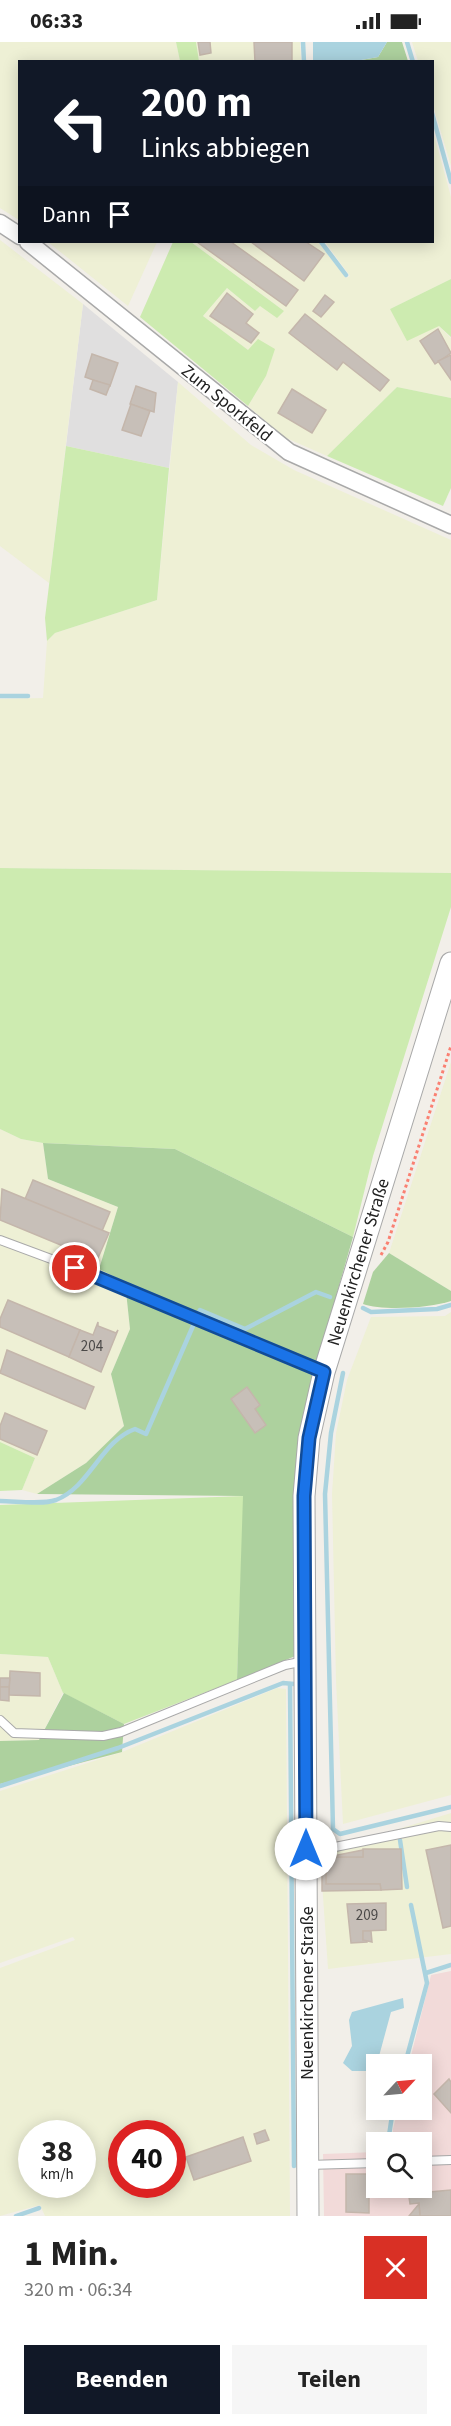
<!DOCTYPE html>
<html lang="de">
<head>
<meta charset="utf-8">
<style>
	:root { --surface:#fff; --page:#f6f6f6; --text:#222; --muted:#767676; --accent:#111827 }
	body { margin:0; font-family:"Source Sans 3",sans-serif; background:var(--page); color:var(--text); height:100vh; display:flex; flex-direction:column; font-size:22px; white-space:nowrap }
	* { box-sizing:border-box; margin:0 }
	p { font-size:20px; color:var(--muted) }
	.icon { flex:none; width:33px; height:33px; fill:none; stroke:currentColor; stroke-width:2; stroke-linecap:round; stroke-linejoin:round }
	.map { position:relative; height:2174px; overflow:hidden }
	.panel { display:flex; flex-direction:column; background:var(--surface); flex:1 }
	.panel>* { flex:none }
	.top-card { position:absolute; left:18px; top:18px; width:416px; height:183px; border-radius:0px; box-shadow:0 3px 15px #0003; background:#111827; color:#fff; overflow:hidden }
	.needle { width:39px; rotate:64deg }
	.buttons { position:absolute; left:366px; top:2012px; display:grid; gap:12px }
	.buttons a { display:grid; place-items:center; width:66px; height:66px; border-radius:0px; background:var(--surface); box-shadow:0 3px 15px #0003; font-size:30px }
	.speed { position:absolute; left:18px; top:2078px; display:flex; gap:12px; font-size:30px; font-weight:700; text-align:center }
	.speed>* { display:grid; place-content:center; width:78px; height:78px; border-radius:50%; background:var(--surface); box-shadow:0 3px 15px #0003; line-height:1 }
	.speed small { font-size:15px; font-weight:400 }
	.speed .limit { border:9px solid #d22; background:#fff; color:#111 }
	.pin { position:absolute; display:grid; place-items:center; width:51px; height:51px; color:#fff; margin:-26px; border:3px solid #fff; border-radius:50%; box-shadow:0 2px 6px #0007 }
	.me { position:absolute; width:66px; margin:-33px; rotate:0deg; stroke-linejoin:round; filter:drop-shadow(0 0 4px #0008) }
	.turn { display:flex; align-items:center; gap:21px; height:126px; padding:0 24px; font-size:27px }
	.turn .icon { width:78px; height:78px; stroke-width:2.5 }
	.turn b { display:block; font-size:42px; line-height:51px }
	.then { display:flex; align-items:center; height:57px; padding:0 24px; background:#0003; gap:12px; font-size:22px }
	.round { display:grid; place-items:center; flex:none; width:63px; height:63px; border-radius:0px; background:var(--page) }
	.summary { display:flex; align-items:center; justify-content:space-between; height:102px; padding:0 24px }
	h1 { font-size:36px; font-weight:700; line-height:45px }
	.cta { display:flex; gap:12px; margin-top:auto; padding:12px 24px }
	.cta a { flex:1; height:69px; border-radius:0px; background:var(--accent); color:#fff; font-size:24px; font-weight:700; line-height:69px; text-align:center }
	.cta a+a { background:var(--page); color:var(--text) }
	.status { display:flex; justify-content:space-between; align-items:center; height:42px; padding:0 30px; background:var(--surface); direction:ltr }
	.status svg { height:16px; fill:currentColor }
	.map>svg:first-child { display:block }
</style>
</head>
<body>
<div class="status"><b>06:33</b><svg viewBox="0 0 49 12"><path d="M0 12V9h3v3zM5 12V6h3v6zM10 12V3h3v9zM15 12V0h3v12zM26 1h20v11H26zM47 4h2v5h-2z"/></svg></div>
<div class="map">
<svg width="451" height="2174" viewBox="0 0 451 2174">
	<rect width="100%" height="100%" fill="#f2efe9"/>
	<polygon fill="#e0dfdf" points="83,262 178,340 169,426 66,404"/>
	<polygon fill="#f2dad9" points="451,1929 451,2174 324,2174 323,2112 376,2110 376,2145 422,2145 422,2100 393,2100 393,2087 398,2067 422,2067 422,2022 409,2022 431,1933"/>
	<g fill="#eef0d5" fill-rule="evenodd">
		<polygon points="0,0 176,0 180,19 20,20 19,178 0,166"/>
		<polygon points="196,0 300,0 301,19 199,19"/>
		<polygon points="412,0 451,0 451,124 432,60 432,20 418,19"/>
		<polygon points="432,85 451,155 451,237 390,267 439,284 451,296 451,356 397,345 327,414 284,395 248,364 266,334 249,309 203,274 227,246 255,269 260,264 284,269 191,200 318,200 346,236 350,234 325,200 432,200"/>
		<polygon points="0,198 83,262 49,541 0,504"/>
		<polygon points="48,200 157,200 128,264"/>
		<polygon points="178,340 251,403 294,428 451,498 451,831 0,826 0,657 43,656 47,599 55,591 157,558"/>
		<polygon points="451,1020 451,1249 389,1211"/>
		<polygon points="0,1087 21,1097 43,1101 48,1137 118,1165 99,1226 125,1240 130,1287 111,1332 124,1384 86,1421 37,1452 22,1448 35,1416 0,1400"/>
		<polygon points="451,1270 451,1753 343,1782 336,1639 332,1452 336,1391 347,1338 371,1275 445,1274"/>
		<polygon points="0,1612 48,1615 63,1651 39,1698 0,1699"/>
		<path d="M277,1646l9,1 4,527h-245l-5,-11 -40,11v-248l75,-28 -2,-3 -73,26v-172l122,-39zM32,2091h50v51h-50zM122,2091h50v51h-50z"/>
		<polygon points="451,1771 451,1912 328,1927 320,1811"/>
	</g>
	<g fill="#cdebb0">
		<polygon points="176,0 196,0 199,19 180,19"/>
		<polygon points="173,200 191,200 284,269 277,276 260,264 255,269 227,246 203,274 248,308 258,297 275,307 266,334 248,364 140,275"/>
		<polygon points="451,237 451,295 439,284 407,299 390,267"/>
		<polygon points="397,345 451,356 451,446 443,464 327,414"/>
		<polygon points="66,404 169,426 157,558 55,591 47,599 45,576"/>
		<polygon points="0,826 451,831 451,865 373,1114 353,1195 175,1107 43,1101 21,1097 0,1087"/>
		<polygon points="0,1400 35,1416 22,1448 0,1449"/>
		<polygon points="244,1454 237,1638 124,1682 63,1651 48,1615 0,1612 0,1463"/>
	</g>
	<g fill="#add19e">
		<polygon points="387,0 402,0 408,19 350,20 378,15"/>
		<polygon points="43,1101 175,1107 353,1195 317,1321 298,1613 237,1638 243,1454 37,1452 86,1421 124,1384 111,1332 130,1287 125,1240 99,1227 118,1165 48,1137"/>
		<path d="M389,1211l62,38v10c-20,7 -69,10 -88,3l10,-32z"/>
		<polygon points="64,1651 124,1682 122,1710 0,1742 0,1699 39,1698"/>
	</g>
	<g fill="#aad3df">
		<polygon points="387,0 378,15 350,20 313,19 313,0"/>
		<polygon points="403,1956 404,1966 391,1970 378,2018 368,2029 352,2029 343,2021 352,2004 349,1978 352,1970"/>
	</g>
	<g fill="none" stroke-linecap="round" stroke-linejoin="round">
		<g stroke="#aad3df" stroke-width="4.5">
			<polyline points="303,0 304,20"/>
			<polyline points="407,0 413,20"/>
			<polyline points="432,71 451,140"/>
			<polyline points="321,200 346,233"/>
			<polyline points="0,654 28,654"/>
			<polyline points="363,1266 371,1270 437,1267 451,1263"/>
			<polyline points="199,1270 200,1268 245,1287 316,1250 330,1255"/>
			<polyline points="343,1331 331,1391 325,1452 333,1787 340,1792 451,1765"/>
			<path d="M0,1459c16,0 41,4 56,-1 34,-13 45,-59 79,-71l11,5 47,-108"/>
			<polyline points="290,1642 294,2124"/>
			<polyline points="0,1744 118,1706 283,1641 294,1642"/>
			<polyline points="400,1798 407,1845"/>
			<polyline points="426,1931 451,1923"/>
			<polyline points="405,2022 427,1941 411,1863"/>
			<polyline points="388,2100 393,2067"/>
			<polyline points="16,2174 39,2166"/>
		</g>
	</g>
	<g fill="#c7bfb8" stroke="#c4b6ab" stroke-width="1.5">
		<polygon points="198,0 210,0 211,11 200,13"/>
		<polygon points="254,0 292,0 292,20 255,20"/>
		<polygon points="197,200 231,200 298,248 286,264"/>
		<polygon points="251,200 306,200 324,212 304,239"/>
		<polygon points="227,251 253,272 246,281 259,291 251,301 210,274"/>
		<polygon points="325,253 334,260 321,275 313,269"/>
		<polygon points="305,272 389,338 380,349 343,320 337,328 289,291"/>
		<polygon points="438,287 451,311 435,322 420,299"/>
		<polygon points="92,312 118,321 110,344 85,335"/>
		<polygon points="451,313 451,338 438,319"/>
		<polygon points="93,338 110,343 106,353 90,347"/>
		<polygon points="136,344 156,351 154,370 130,362"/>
		<polygon points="292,347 326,368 312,391 278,371"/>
		<polygon points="131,362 150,369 141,394 122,388"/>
		<polygon points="33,1138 110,1170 102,1189 25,1157"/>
		<polygon points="2,1147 109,1191 97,1218 0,1178"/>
		<polygon points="8,1258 80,1288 69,1315 0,1285 0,1277"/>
		<polygon points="98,1280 98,1284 116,1291 118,1288 101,1330 69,1315 80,1288 93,1293"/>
		<polygon points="7,1308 94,1345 85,1367 0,1331"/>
		<polygon points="247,1345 260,1363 255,1367 266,1383 255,1391 231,1357"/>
		<polygon points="5,1371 47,1389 37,1413 0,1397 0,1384"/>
		<polygon points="10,1629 40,1631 40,1654 9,1653"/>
		<polygon points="0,1636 10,1636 9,1645 0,1645"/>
		<polygon points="0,1645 9,1645 9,1659 0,1658"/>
		<polygon points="451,1803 451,1884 443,1886 426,1808"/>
		<polygon points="363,1807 401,1807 402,1847 381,1848 380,1842 326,1842 326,1815 363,1815"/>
		<polygon points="363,1808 363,1815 328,1815"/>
		<polygon points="322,1816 326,1816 326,1842 380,1842 381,1848 322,1849"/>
		<polygon points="386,1861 386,1888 363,1889 363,1898 367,1898 367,1900 351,1901 347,1862"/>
		<polygon points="363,1889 371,1889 372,1900 363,1898"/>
		<polygon points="449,2037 451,2040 451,2071 434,2052"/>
		<polygon points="265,2088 269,2098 257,2102 254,2092"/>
		<polygon points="243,2095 251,2119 194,2138 186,2115"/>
		<polygon points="346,2132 369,2132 369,2171 346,2170"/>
		<polygon points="451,2148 451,2174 420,2174 419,2161 410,2162 409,2155 418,2154 418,2151"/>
		<polygon points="419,2162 420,2174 409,2174"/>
	</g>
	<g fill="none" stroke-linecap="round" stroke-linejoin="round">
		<g stroke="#a9a9a9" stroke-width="10">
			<g id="service">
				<polyline points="0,1198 113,1240 324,1330"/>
				<polyline points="0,1678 14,1691 103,1694 121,1690 285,1623 305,1619"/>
				<polyline points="307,1807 335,1805 439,1784 451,1785"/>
				<polyline points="422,2119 451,2118"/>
				<polyline points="308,2123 376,2121"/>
			</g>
		</g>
		<g stroke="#a9a9a9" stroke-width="19">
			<g id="minor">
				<polyline points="0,181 20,194"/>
				<polyline points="28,200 289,410 451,483"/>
			</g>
		</g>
		<g stroke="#a9a9a9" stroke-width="23">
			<polyline id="tertiary" points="308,2174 304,1454 309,1396 324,1330 451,921"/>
		</g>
		<polyline stroke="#fa8072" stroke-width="3" stroke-dasharray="3 3" stroke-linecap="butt" points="381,1213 388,1200 451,1004"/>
		<use href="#service" stroke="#fff" stroke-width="8"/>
		<use href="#minor" stroke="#fff" stroke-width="16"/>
		<use href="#tertiary" stroke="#fff" stroke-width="21"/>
	</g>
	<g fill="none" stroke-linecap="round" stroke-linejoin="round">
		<g stroke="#114b97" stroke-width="15">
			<polyline id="route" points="75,1226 324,1330 309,1396 304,1454 306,1807"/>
		</g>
		<use href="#route" stroke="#1a73e8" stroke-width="10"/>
	</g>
	<g text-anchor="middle" stroke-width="4.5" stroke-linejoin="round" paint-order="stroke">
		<g font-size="15" fill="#4b4948">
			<text x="92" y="1309">204</text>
			<text x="367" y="1878">209</text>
		</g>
		<g font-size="18" fill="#222" stroke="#fff">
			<text transform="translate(227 361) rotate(39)" y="6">Zum Sporkfeld</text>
			<text transform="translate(358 1220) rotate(-73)" y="6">Neuenkirchener Straße</text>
			<text transform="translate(307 1951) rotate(-90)" y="6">Neuenkirchener Straße</text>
		</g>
	</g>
</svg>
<div class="buttons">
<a><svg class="needle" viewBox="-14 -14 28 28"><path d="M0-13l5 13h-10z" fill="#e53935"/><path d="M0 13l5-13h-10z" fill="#767676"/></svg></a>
<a><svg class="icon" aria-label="search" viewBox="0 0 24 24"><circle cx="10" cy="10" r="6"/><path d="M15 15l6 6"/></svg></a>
</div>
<div class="speed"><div>38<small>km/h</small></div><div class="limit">40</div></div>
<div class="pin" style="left:75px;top:1226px;background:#d93025"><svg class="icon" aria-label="arrive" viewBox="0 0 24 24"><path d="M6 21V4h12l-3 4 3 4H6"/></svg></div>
<svg class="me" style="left:306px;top:1807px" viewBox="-20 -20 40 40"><circle r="19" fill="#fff"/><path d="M0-13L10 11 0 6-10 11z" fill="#1a73e8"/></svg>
<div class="top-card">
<div class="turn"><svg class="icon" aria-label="left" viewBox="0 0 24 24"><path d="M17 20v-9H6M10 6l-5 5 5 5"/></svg><div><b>200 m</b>Links abbiegen</div></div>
<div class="then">Dann<svg class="icon" aria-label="arrive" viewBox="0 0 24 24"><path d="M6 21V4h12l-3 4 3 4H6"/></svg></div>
</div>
</div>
<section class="panel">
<div class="summary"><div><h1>1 Min.</h1><p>320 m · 06:34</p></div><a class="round" style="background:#d93025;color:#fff"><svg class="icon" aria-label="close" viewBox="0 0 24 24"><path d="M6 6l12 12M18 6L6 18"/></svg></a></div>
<div class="cta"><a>Beenden</a><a>Teilen</a></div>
</section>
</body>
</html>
